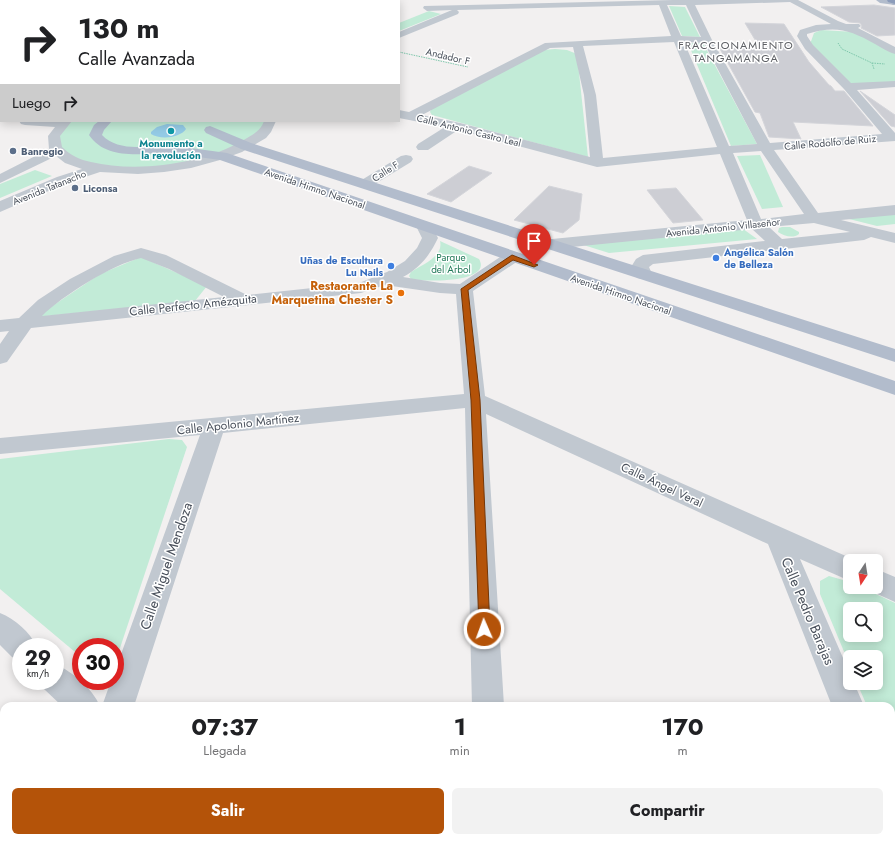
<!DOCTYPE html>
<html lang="es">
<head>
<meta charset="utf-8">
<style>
	:root { --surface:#fff; --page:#f2f2f2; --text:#202124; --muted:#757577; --accent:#b45309 }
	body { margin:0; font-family:Jost,sans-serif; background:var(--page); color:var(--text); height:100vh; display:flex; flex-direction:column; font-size:15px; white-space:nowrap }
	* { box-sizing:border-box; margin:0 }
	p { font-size:13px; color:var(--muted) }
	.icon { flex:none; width:22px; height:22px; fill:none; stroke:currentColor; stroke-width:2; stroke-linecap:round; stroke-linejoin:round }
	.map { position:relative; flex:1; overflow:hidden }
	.drawer { position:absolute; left:0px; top:702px; width:895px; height:140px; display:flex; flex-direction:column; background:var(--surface); border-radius:12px 12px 0 0; box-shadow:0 2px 10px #0003 }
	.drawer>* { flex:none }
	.top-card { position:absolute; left:0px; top:0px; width:400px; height:122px; box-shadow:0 2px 10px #0003; background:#fff; color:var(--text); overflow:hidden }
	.needle { width:26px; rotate:192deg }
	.controls { position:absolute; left:843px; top:554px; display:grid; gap:8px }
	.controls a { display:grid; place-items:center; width:40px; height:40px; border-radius:6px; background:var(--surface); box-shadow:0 2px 10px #0003; font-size:20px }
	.speed { position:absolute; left:12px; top:638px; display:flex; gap:8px; font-size:20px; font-weight:700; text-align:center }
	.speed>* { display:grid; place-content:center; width:52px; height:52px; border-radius:50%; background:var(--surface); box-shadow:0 2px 10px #0003; line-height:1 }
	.speed small { font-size:10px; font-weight:400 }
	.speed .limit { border:6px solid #d22; background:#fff; color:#111 }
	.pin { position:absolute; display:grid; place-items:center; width:34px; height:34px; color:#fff; margin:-41px -17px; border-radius:50% 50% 50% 0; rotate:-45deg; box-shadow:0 0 4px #0007 }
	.pin .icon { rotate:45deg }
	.me { position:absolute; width:44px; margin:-22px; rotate:358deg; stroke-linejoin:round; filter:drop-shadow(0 0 3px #0008) }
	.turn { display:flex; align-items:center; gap:14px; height:84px; padding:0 12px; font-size:18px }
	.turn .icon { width:52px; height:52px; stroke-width:2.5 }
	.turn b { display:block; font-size:28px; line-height:34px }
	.then { display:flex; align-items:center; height:38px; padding:0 12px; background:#0003; gap:8px; font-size:15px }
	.eta { display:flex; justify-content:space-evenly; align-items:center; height:68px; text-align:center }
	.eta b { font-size:24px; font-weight:700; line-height:28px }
	.primary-button { display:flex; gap:8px; margin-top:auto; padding:8px 12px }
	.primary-button a { flex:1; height:46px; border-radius:6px; background:var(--accent); color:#fff; font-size:16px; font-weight:700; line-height:46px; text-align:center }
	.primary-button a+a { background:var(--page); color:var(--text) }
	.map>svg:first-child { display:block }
</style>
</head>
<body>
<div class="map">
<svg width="895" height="842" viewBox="0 0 895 842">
	<rect width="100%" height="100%" fill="#f2f0f0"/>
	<g fill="#c2ebd7" fill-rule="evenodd">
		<polygon points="669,6 685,7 700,37 682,36"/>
		<polygon points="429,11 441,14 399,31 399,23"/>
		<polygon points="821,30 855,32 895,51 895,84 849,86 809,47 814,33"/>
		<polygon points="688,43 703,43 757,144 731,146"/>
		<polygon points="555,49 567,50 577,54 588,157 432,115 430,112 431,109 544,50"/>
		<polygon points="66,121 270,121 246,145 176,167 98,168 56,149 63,123"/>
		<polygon points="760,155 783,207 762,209 737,156"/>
		<polygon points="35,170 52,176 0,198 0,184"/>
		<polygon points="895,212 895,224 877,226 841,217"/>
		<polygon points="739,226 757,239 609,253 577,243"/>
		<path d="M782,227h8l9,5v2c-6,5 -15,2 -21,-2l1,-4z"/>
		<path d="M440,241l39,18c14,24 -55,23 -68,20l-2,-3 2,-4c10,-7 33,-15 29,-31z"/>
		<polygon points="141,257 207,286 195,301 36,317 100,274"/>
		<polygon points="169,439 182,440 187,447 115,663 115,647 81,647 81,657 0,589 0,459"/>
		<path d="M829,576l21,6v5h11l34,16v170l-4,-10v-57h-24l-10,-23h19v-26h-26v9l-30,-72v-13zM850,609h26v26h-26z"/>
	</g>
	<path fill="#93cae5" d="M167,124l16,1 3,4c-6,9 -26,11 -35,5v-2l6,-5z"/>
	<g fill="#cdced4" stroke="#d4d5da">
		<polygon points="874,5 895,8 895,35 877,36 861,28 862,26 860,23 849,22 821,7"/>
		<polygon points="745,23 784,24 809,62 829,85 831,86 835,91 844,91 873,126 793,122 801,139 769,137 760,113 755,112 719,47 760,48"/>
		<polygon points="860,91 895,115 895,127 891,126"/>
		<polygon points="469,166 492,173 451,202 427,194"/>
		<polygon points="549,186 582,194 579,220 563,233 514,220"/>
		<polygon points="676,188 703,220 673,223 647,190"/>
	</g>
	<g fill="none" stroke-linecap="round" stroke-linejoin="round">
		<g stroke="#7787a6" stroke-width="2">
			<polygon id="highway" points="887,0 895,0 895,4 888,2"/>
		</g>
		<g stroke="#7dc7ab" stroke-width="1" stroke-dasharray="1.5 1" stroke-linecap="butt">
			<polyline points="838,43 842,49 872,63 874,69"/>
			<polyline points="399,52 468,67"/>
			<polyline points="872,63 885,64"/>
		</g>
		<polyline stroke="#7dc7ab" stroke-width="3.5" stroke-dasharray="4.5 3" stroke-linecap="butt" points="891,765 895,765"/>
		<g fill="#c1c8d0" fill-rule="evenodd">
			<polygon points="51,0 70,0 51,1"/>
			<rect x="152" y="0" width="9" height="1"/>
			<polygon points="243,0 256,0 243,1"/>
			<polygon points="329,0 340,0 329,1"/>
			<path d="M673,0h125l40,21 8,3h13l2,2 -3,2 37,19v7c-7,-2 -13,-6 -20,-10 -25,-14 -39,-19 -68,-10v2l6,9 38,38 44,-2v6l-38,3 38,43v8l-121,9 44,63 77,-8v10l-54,5 54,13v10l-24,-6 -7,3 -211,24 -4,3 3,7 -3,4 -6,1 -6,-1 -6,-11 5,-8 7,-4 122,-14 -13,-12 -200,20 -6,-2 -2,-3 2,-3 6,-2 195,-19 -27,-66 -123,13 -139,-37 -30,20h-10l-2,-3 2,-3 27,-17 -46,-9v-8l10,2 136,-69 126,-7 -12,-31 -202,5 2,2 -1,2 -59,24v-6l53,-22 -25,1 -4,-3 1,-2zM790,2l41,22 -15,1 -16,5 -3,6 8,13 39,40 38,45 -112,9 -58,-103 -17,-35zM667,5h19l15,32 -20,-1zM674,42l43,105 -114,11 -7,-63 -13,-49zM684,42l20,1 53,101 -28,2zM573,47l11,48 6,62 -130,-34 -38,-8 128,-67zM761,151l43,63 -43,5 -28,-66zM814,223l36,9 -68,7 -13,-12z"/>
			<path d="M19,121h53l-12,15 2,11c8,8 18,13 29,15 46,11 111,2 151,-21 10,-6 18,-9 22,-20h12l-5,11 -5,6 -24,14 -22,8 -29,8 -27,4 -26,2 -38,-2 -33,11 -67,29v-11l57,-24 25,-8 -17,-6 -9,-7 -56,27v-9l49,-25 -1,-13 7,-9 -30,-2 -4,-1z"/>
			<polygon points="406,155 411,156 413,159 411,162 370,187 365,188 360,187 358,184 360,181 401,156"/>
			<path d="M424,221l6,2 8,15c-8,17 -18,30 -35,39l37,6 20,1 46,-31 6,-1 6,1 2,4 -2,4 -45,30 12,105 372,165h-7v20l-50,-22 50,115v9h4l10,23h-32l-64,-162 -282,-130 18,292h-32l-7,-298 -242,25 -89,273h-32l9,-25h4v-10l85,-236 -200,19v-16l464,-44 -8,-100 -16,-1 -55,-8 -24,8 -330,35 -24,34 -7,2v-20l9,-13 -9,1v-12l19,-2 19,-18 32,-21 44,-23 27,-8 25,7 81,40 112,-12 28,-11 18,-11 12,-13 5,-10 -6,-12 2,-3zM141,258l28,11 55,28 -182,19c20,-20 71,-52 99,-58z"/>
			<polygon points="876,569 895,577 895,602 866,589 865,587 876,587"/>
			<path d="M0,613c15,6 30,19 37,34h-16v13l-9,-3 -12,-12z"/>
			<path d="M55,664c18,8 37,24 45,42h-38l-18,-17 -3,-8h14z"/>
			<polygon points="891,795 895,796 895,839 891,838"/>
			<polygon points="222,838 261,838 263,842 224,842"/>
			<rect x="475" y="838" width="36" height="4"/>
		</g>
		<g fill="#b2bccc" fill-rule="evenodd">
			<polygon points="876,0 895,0 895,5 880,3"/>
			<rect x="0" y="60" width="1" height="6"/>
			<rect x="0" y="79" width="1" height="6"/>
			<path d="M99,121h13l-8,9 -2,5c18,19 53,11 76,6l5,1 2,3 -2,2 44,6 668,228v14l-675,-235c-19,-3 -39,-5 -58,-7 -6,-1 -12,1 -18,1 -21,1 -43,-1 -55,-19l5,-10z"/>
			<polygon points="210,126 251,143 895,349 895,362 241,149 206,133 204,130 206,127"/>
		</g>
		<use href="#highway" fill="#8c9cba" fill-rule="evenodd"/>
	</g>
	<polygon fill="#b45309" stroke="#753606" points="512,255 538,265 534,267 513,260 468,290 480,400 490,629 489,633 484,635 480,633 479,629 471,400 461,289"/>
	<circle fill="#0f9aa8" stroke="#fff" stroke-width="1.5" cx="171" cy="131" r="4"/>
	<g fill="#5c6f8a" stroke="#fff" stroke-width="1.5">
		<circle cx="13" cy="151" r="4"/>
		<circle cx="75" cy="188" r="4"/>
	</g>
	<g fill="#3f7fe0" stroke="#fff" stroke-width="1.5">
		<circle cx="716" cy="258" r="4"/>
		<circle cx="391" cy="266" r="4"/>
	</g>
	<circle fill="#e8710a" stroke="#fff" stroke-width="1.5" cx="401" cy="293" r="4"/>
	<g text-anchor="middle" stroke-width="3" stroke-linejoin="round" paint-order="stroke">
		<g font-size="10" fill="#49505b" stroke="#fff">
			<text transform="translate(448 56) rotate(13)" y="4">Andador F</text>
			<text transform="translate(469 130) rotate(14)" y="4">Calle Antonio Castro Leal</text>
			<text transform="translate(830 142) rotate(-5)" y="4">Calle Rodolfo de Ruiz</text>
			<text transform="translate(385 171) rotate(-32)" y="4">Calle F</text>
			<text transform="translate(49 187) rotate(-22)" y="4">Avenida Tatanacho</text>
			<text transform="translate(315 188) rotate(19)" y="4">Avenida Himno Nacional</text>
			<text transform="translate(723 227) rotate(-6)" y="4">Avenida Antonio Villaseñor</text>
			<text transform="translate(621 294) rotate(19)" y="4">Avenida Himno Nacional</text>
		</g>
		<g font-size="10" font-weight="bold" fill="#0d838f" stroke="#fff">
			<text x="171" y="147">Monumento a<tspan x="171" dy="12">la revolución</tspan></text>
		</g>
		<g font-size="10" font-weight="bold" fill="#4e5e75" stroke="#fff" text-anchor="start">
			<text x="21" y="155">Banregio</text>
			<text x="83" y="192">Liconsa</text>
		</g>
		<g font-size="10" font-weight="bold" fill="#366cbe" stroke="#fff" text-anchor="start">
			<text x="724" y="256">Angélica Salón<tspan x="724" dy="12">de Belleza</tspan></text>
			<text x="383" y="264" text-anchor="end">Uñas de Escultura<tspan x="383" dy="12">Lu Nails</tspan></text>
		</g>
		<g font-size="10" fill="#1f7756" stroke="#fff">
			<text x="451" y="261">Parque<tspan x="451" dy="12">del Arbol</tspan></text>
		</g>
		<g font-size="11" letter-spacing="1" fill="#5d5f64" stroke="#fff">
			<text x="736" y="49">FRACCIONAMIENTO<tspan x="736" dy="13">TANGAMANGA</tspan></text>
		</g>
		<g font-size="12" font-weight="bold" fill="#c56008" stroke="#fff" text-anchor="end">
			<text x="393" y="290">Restaorante La<tspan x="393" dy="14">Marquetina Chester S</tspan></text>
		</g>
		<g font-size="12" fill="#49505b" stroke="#fff">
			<text transform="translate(193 305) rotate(-6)" y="4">Calle Perfecto Amézquita</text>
			<text transform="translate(238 424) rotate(-6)" y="4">Calle Apolonio Martínez</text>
			<text transform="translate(662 485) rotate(25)" y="4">Calle Ángel Veral</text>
		</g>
		<g font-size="14" fill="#49505b" stroke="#fff">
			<text transform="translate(166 566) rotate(-71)" y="5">Calle Miguel Mendoza</text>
			<text transform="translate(808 611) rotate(67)" y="5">Calle Pedro Barajas</text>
		</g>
	</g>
</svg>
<div class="controls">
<a><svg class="needle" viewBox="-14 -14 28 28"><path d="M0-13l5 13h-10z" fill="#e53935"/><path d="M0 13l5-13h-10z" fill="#757577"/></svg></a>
<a><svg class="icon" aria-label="search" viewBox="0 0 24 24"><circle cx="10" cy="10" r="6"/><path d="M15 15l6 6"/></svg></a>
<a><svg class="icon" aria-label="layers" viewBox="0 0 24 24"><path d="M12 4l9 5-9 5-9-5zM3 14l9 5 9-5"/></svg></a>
</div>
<div class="speed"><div>29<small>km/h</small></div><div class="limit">30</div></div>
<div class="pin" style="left:534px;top:265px;background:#d93025"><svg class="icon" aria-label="arrive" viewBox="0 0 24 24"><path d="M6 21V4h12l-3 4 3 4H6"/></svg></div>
<svg class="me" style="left:484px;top:629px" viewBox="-20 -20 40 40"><circle r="17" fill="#b45309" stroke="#fff" stroke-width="3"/><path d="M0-11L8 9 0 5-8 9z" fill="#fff"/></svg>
<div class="top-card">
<div class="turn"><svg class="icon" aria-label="right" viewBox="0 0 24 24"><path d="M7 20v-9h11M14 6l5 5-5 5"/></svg><div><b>130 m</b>Calle Avanzada</div></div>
<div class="then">Luego<svg class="icon" aria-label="right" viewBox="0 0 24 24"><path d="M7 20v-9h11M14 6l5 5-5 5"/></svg></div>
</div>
<section class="drawer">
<div class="eta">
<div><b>07:37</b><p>Llegada</p></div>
<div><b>1</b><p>min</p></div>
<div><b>170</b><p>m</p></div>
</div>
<div class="primary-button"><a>Salir</a><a>Compartir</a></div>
</section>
</div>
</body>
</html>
